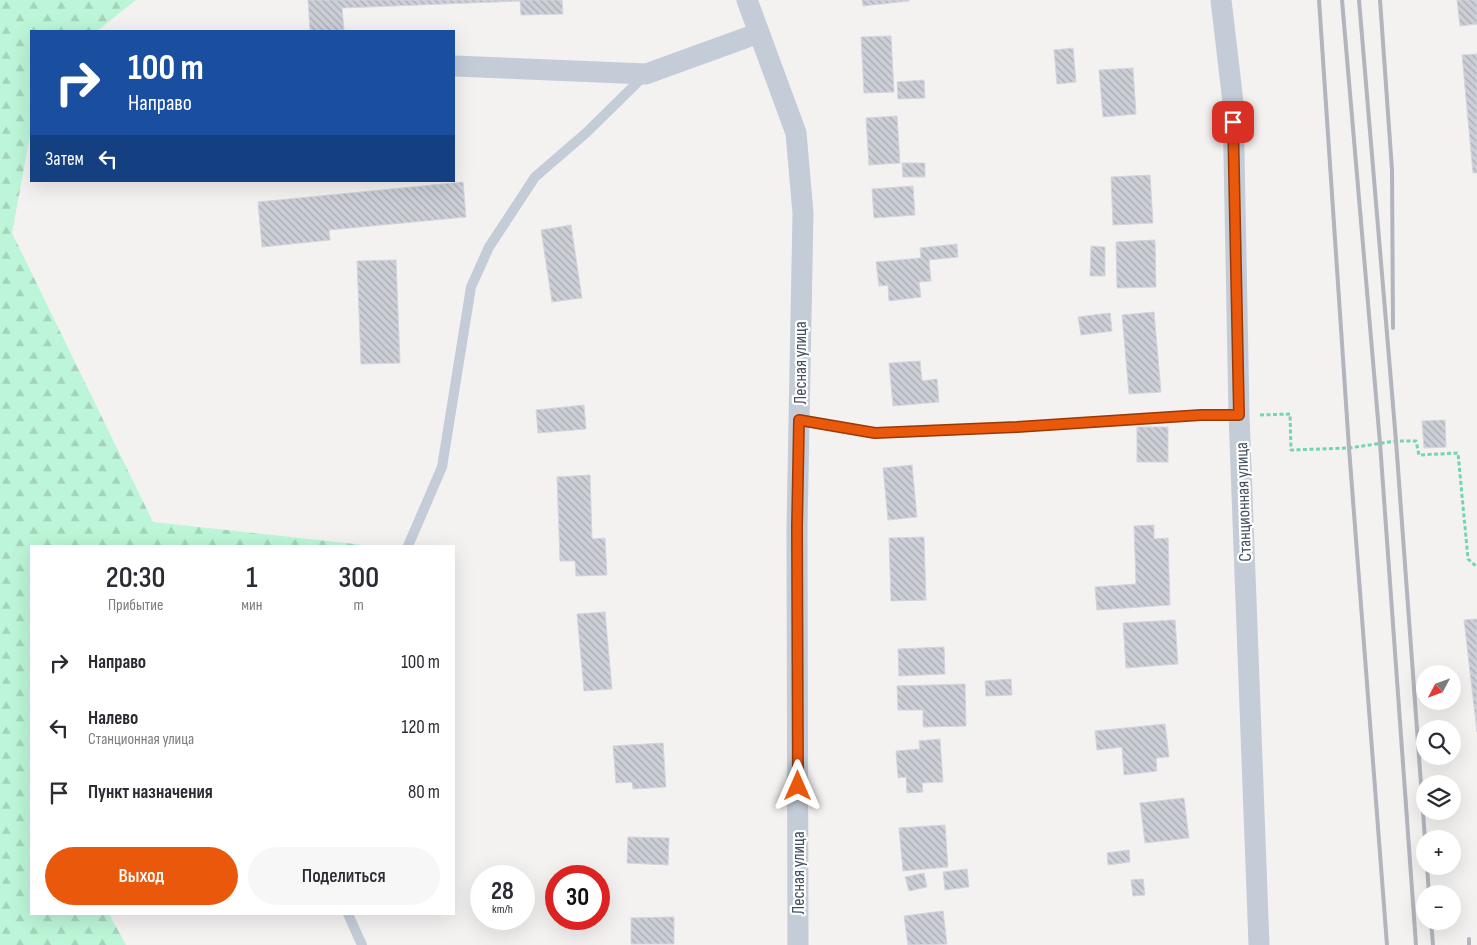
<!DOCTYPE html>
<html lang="ru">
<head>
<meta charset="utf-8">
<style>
	:root { --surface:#fff; --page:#f7f7f7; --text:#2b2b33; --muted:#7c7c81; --accent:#ea580c }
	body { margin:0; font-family:"Sofia Sans Condensed",sans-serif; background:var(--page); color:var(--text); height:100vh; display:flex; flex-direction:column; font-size:19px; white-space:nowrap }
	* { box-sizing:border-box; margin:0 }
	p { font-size:16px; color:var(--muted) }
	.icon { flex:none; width:28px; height:28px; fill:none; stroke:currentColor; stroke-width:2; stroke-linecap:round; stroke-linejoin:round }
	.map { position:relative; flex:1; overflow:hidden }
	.sheet { position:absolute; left:30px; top:545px; width:425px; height:370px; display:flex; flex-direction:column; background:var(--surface); border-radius:0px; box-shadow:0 5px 20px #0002 }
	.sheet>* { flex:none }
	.top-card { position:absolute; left:30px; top:30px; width:425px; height:152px; border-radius:0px; box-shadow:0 5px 20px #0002; background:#1a4fa0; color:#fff; overflow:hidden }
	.needle { width:32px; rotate:229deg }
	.fabs { position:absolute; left:1416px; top:665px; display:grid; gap:10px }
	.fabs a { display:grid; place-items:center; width:45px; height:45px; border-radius:50%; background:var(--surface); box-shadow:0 5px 20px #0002; font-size:25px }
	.speed { position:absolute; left:470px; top:865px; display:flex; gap:10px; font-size:25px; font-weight:700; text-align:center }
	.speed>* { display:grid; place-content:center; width:65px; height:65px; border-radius:50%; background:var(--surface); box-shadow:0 5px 20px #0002; line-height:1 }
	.speed small { font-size:12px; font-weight:400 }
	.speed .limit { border:8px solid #d22; background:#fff; color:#111 }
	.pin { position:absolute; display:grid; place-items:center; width:42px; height:42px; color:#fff; margin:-21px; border-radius:10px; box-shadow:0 2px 8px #0006 }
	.me { position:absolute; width:55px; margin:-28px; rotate:0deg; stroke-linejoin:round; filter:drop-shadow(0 0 4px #0008) }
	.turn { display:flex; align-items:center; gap:18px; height:105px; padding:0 15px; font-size:22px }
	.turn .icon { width:65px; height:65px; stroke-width:2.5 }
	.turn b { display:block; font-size:35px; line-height:42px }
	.then { display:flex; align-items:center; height:48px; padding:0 15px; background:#0003; gap:10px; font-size:19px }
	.eta { display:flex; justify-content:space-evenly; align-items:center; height:85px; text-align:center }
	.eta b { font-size:30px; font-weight:600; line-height:35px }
	.cta { display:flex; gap:10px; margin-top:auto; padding:10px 15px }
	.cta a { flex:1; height:58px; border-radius:30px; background:var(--accent); color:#fff; font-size:20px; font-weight:600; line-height:58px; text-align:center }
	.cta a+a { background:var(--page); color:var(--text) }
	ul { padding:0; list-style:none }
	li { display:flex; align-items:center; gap:15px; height:65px; padding:0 15px }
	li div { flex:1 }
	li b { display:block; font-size:19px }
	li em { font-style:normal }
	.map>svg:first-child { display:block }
</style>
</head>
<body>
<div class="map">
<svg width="1477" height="945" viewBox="0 0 1477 945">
	<defs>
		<pattern id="forest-firs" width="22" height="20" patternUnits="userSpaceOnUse" patternTransform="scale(1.25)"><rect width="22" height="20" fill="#bcf5d7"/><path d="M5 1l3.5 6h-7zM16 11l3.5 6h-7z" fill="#a3d4bb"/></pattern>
		<pattern id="building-back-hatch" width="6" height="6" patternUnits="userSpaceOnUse" patternTransform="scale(1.25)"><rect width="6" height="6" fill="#cdcfd7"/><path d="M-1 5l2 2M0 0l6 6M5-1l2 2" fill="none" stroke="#a8abb2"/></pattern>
	</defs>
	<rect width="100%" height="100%" fill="#f4f1f1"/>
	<polygon fill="url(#forest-firs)" points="0,0 136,0 97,31 31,31 31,130 12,233 153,522 364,545 31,546 31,914 109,914 126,945 0,945"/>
	<g fill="url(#building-back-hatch)" stroke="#d4d6dd">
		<polygon points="308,0 562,0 563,14 521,15 520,1 342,8 344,31 310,31"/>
		<polygon points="862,0 909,0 909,1 863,6"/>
		<polygon points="1457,0 1477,0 1477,24 1460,26"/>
		<polygon points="891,36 894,92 864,93 861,37"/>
		<polygon points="1073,48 1076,82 1057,84 1054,50"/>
		<polygon points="1477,54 1477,173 1473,173 1462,55"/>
		<polygon points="1133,68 1136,114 1103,117 1099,70"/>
		<polygon points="924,80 925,98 898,99 897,82"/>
		<polygon points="897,116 900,163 869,165 866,118"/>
		<polygon points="902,163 925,163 925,177 903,177"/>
		<polygon points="1150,175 1153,223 1113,225 1111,177"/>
		<polygon points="463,182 466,217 329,230 330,240 262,247 258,202"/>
		<polygon points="913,186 915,215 874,218 872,189"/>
		<polygon points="571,225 582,298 552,302 541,230"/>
		<polygon points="1155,240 1156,287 1117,288 1116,242"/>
		<polygon points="957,244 958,257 929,260 931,281 919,282 921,297 889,301 888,285 879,286 876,262 921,258 920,248"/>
		<polygon points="1091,246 1105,247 1105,276 1090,276"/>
		<polygon points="396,260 400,363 361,364 357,261"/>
		<polygon points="1154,312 1161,392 1129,394 1122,315"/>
		<polygon points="1110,313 1112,331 1081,335 1078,317"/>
		<polygon points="920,361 922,381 937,379 939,402 893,406 889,363"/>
		<polygon points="584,405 586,429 538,433 536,410"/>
		<polygon points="1445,420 1446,447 1424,448 1422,421"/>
		<rect x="1137" y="427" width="31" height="35"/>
		<polygon points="912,465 917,517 888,520 883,468"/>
		<polygon points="590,475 592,539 605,538 607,575 576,576 575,561 560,561 557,477"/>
		<polygon points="1154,525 1154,539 1168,538 1170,605 1097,610 1095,587 1136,584 1134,526"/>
		<polygon points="924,537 926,600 891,601 889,538"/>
		<polygon points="605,612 612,689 584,691 577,614"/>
		<polygon points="1476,619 1477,619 1477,732 1464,620"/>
		<polygon points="1175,620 1178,664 1126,668 1123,623"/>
		<polygon points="944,647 945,674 899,676 898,649"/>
		<polygon points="1011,679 1012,695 986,696 985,681"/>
		<polygon points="965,684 966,726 923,727 923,710 898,710 897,686"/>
		<polygon points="1165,724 1169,757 1156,758 1157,771 1124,775 1122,747 1097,750 1095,731"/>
		<polygon points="940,739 943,782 922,783 923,792 907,793 906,777 898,778 896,751 920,749 919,741"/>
		<polygon points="663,743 666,787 633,789 632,782 616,783 613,746"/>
		<polygon points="1184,798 1189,838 1145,843 1140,803"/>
		<polygon points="945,825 948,867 903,871 899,828"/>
		<polygon points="628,837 669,838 668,865 627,863"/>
		<polygon points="1129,850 1130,862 1108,865 1107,853"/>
		<polygon points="967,869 969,887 945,890 943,872"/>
		<polygon points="924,873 927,887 909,891 905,877"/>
		<polygon points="1143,879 1145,895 1133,896 1131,880"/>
		<polygon points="943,911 947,944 908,945 904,916"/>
		<polygon points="674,917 674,944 631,944 631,918"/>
	</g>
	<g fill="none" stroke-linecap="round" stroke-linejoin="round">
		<polyline stroke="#6fd8ad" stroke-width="3" stroke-dasharray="4 2.5" stroke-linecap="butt" points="1260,415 1290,414 1291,450 1349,448 1396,441 1416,441 1419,455 1458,453 1468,559 1477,567"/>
		<g stroke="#c3ccd7" stroke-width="10">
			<polyline points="799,420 875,433 1017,427 1201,415 1239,415"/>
			<polyline points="408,546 442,467 471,287 489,247 535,177 586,133 645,75"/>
			<polyline points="348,914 362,945"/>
		</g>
		<g stroke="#c3ccd7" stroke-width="21">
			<polyline points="747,0 796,133 803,213 797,527 798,945"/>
			<polyline points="1221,0 1233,102 1239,415 1259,945"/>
			<polyline points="454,66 646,74 759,33"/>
		</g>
		<g stroke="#b2b5bc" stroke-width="4">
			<polyline points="1319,0 1349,448 1387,945"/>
			<polyline points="1342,0 1380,443 1416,945"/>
			<polyline points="1359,0 1396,441 1425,839"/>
			<polyline points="1380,0 1392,170 1393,328"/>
			<polyline points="1427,866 1429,894"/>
			<polyline points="1431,921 1433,945"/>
			<polyline points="1469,939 1469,945"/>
		</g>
	</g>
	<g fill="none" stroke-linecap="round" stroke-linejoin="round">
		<g stroke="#983908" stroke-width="12">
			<polyline id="route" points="798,786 797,527 799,420 875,433 1017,427 1201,415 1239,415 1233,122"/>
		</g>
		<use href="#route" stroke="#ea580c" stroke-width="9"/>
	</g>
	<g text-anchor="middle" stroke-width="4.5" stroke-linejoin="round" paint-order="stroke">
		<g font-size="18" fill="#465261" stroke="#fff">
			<text transform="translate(800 363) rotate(-90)" y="6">Лесная улица</text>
			<text transform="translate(1243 502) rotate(-92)" y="6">Станционная улица</text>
			<text transform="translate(798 873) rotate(-90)" y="6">Лесная улица</text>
		</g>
	</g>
</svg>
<div class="fabs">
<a><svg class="needle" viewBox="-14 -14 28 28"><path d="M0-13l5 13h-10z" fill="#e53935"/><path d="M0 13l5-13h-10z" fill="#7c7c81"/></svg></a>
<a><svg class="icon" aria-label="search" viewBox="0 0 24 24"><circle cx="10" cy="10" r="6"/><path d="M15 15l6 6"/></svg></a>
<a><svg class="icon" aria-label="layers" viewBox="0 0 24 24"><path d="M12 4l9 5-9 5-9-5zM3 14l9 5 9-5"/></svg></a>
<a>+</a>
<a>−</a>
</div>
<div class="speed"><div>28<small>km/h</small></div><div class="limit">30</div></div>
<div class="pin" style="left:1233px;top:122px;background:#d93025"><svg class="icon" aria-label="arrive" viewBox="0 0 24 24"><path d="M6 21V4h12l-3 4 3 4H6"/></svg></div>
<svg class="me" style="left:798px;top:786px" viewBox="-20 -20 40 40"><path d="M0-17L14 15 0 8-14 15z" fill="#ea580c" stroke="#fff" stroke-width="4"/></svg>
<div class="top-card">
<div class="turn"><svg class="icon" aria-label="right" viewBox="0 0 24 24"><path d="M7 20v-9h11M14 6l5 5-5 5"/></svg><div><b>100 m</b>Направо</div></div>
<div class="then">Затем<svg class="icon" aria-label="left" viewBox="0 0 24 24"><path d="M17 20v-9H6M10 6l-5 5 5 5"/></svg></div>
</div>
<section class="sheet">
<div class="eta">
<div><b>20:30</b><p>Прибытие</p></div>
<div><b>1</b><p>мин</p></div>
<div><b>300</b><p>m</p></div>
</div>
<ul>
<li><svg class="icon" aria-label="right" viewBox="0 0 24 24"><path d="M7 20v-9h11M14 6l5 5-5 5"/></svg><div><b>Направо</b></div><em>100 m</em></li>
<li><svg class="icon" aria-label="left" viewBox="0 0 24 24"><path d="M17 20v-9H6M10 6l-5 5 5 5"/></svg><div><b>Налево</b><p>Станционная улица</p></div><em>120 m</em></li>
<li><svg class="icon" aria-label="arrive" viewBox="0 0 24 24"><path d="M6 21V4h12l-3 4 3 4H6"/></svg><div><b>Пункт назначения</b></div><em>80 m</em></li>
</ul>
<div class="cta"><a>Выход</a><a>Поделиться</a></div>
</section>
</div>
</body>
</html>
